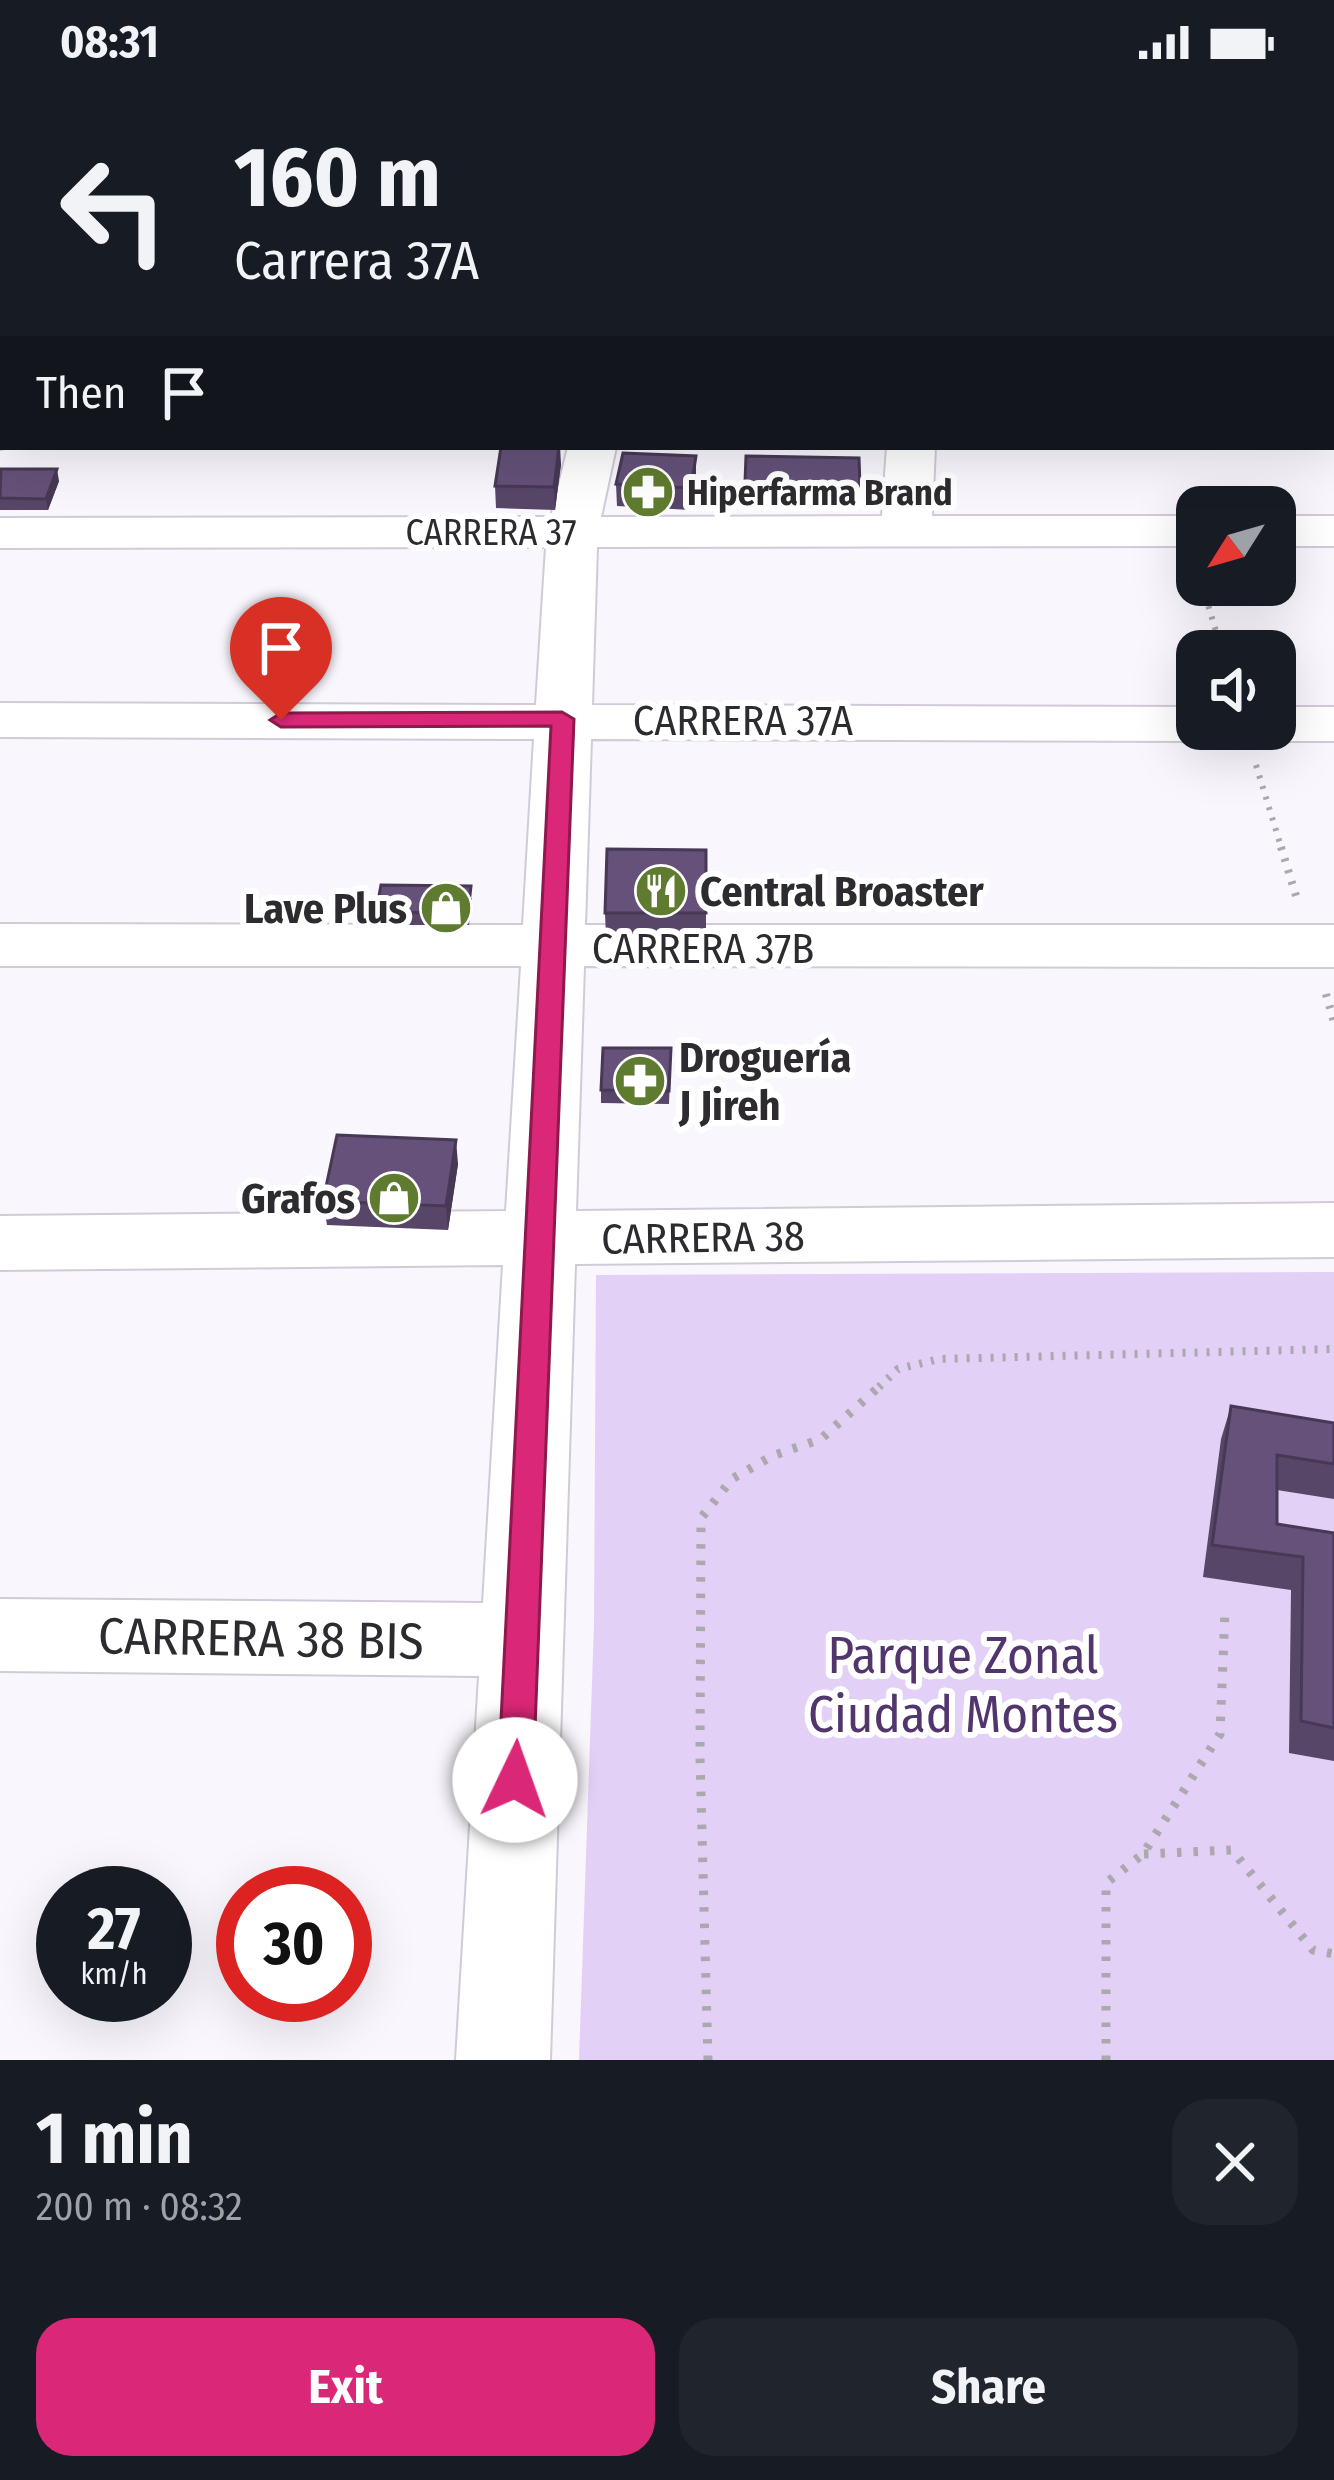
<!DOCTYPE html>
<html lang="en">
<head>
<meta charset="utf-8">
<style>
	:root { --surface:#171b24; --page:#20242c; --text:#f1f3f6; --muted:#9ea1a6; --accent:#db2777 }
	body { margin:0; font-family:"Fira Sans Condensed",sans-serif; background:var(--page); color:var(--text); height:100vh; display:flex; flex-direction:column; font-size:45px; white-space:nowrap }
	* { box-sizing:border-box; margin:0 }
	p { font-size:39px; color:var(--muted) }
	.icon { flex:none; width:66px; height:66px; fill:none; stroke:currentColor; stroke-width:2; stroke-linecap:round; stroke-linejoin:round }
	.map { position:relative; height:1976px; overflow:hidden }
	.drawer { display:flex; flex-direction:column; background:var(--surface); flex:1 }
	.drawer>* { flex:none }
	.banner { position:absolute; left:0px; top:0px; width:1335px; height:366px; box-shadow:0 12px 48px #0002; background:#171b24; color:var(--text); overflow:hidden }
	.needle { width:78px; rotate:233deg }
	.tools { position:absolute; left:1176px; top:402px; display:grid; gap:24px }
	.tools a { display:grid; place-items:center; width:120px; height:120px; border-radius:24px; background:var(--surface); box-shadow:0 12px 48px #0002; font-size:60px }
	.speed { position:absolute; left:36px; top:1782px; display:flex; gap:24px; font-size:60px; font-weight:700; text-align:center }
	.speed>* { display:grid; place-content:center; width:156px; height:156px; border-radius:50%; background:var(--surface); box-shadow:0 12px 48px #0002; line-height:1 }
	.speed small { font-size:30px; font-weight:400 }
	.speed .limit { border:18px solid #d22; background:#fff; color:#111 }
	.pin { position:absolute; display:grid; place-items:center; width:102px; height:102px; color:#fff; margin:-123px -51px; border-radius:50% 50% 50% 0; rotate:-45deg; box-shadow:0 0 12px #0007 }
	.pin .icon { rotate:45deg }
	.me { position:absolute; width:132px; margin:-66px; rotate:3deg; stroke-linejoin:round; filter:drop-shadow(0 0 9px #0008) }
	.turn { display:flex; align-items:center; gap:42px; height:252px; padding:0 36px; font-size:54px }
	.turn .icon { width:156px; height:156px; stroke-width:2.5 }
	.turn b { display:block; font-size:84px; line-height:102px }
	.then { display:flex; align-items:center; height:114px; padding:0 36px; background:#0003; gap:24px; font-size:45px }
	.round { display:grid; place-items:center; flex:none; width:126px; height:126px; border-radius:36px; background:var(--page) }
	.summary { display:flex; align-items:center; justify-content:space-between; height:204px; padding:0 36px }
	h1 { font-size:72px; font-weight:700; line-height:90px }
	.primary-button { display:flex; gap:24px; margin-top:auto; padding:24px 36px }
	.primary-button a { flex:1; height:138px; border-radius:36px; background:var(--accent); color:#fff; font-size:48px; font-weight:700; line-height:138px; text-align:center }
	.primary-button a+a { background:var(--page); color:var(--text) }
	.status { display:flex; justify-content:space-between; align-items:center; height:84px; padding:0 60px; background:var(--surface); direction:ltr }
	.status svg { height:33px; fill:currentColor }
	.map>svg:first-child { display:block }
</style>
</head>
<body>
<div class="status"><b>08:31</b><svg viewBox="0 0 49 12"><path d="M0 12V9h3v3zM5 12V6h3v6zM10 12V3h3v9zM15 12V0h3v12zM26 1h20v11H26zM47 4h2v5h-2z"/></svg></div>
<div class="map">
<svg width="1334" height="1976" viewBox="0 0 1334 1976">
	<rect width="100%" height="100%" fill="#f9f6fd"/>
	<polygon fill="#e2d0f7" points="1334,1188 1334,1976 579,1976 594,1540 596,1191"/>
	<g fill="none" stroke-linecap="round" stroke-linejoin="round">
		<g stroke="#d1cbd7" stroke-width="4">
			<g id="minor">
				<polygon points="181,0 219,0 180,3"/>
				<polygon points="1018,0 1056,0 1058,3 1020,3"/>
				<polygon points="1332,2 1334,2 1334,24 1332,3 1326,3"/>
				<rect x="1332" y="114" width="2" height="24"/>
				<rect x="1332" y="262" width="2" height="28"/>
				<polygon points="0,332 3,363 9,363 0,365"/>
				<polygon points="568,363 616,363 601,433 882,432 887,363 935,363 932,432 1197,432 1197,462 597,463 592,621 1197,623 1197,645 1222,645 1217,652 1197,657 591,655 585,841 1334,841 1334,883 584,882 576,1127 1334,1119 1334,1173 575,1180 550,1976 456,1976 479,1592 0,1587 0,1515 483,1519 503,1181 0,1186 0,1132 506,1127 521,882 0,882 0,840 523,841 534,655 0,653 0,619 536,621 546,463 0,464 0,434 551,433"/>
				<rect x="1275" y="432" width="59" height="30"/>
				<polygon points="1275,623 1334,623 1334,657 1275,657 1255,652 1250,645 1275,645"/>
			</g>
		</g>
		<polyline stroke="#aba8ae" stroke-width="4.5" stroke-dasharray="1.5 6" stroke-linecap="butt" points="330,0 400,3"/>
		<g stroke="#aba8ae" stroke-width="6" stroke-dasharray="3 8" stroke-linecap="butt">
			<polyline points="1202,501 1222,567"/>
			<polyline points="1256,681 1282,766"/>
		</g>
		<g stroke="#aba8ae" stroke-width="8" stroke-dasharray="3 9" stroke-linecap="butt">
			<polyline points="1281,763 1297,815"/>
			<polyline points="1326,910 1334,938"/>
			<polyline points="879,1303 898,1285 939,1275 1334,1265"/>
		</g>
		<g stroke="#aba8ae" stroke-width="9" stroke-dasharray="4.5 12" stroke-linecap="butt">
			<polyline points="1144,1770 1232,1766 1313,1866 1334,1870"/>
			<polyline points="708,1976 700,1673 701,1434 732,1395 772,1372 821,1355 882,1300"/>
			<polyline points="1106,1976 1106,1799 1143,1770 1220,1650 1225,1527"/>
		</g>
		<use href="#minor" fill="#fff" fill-rule="evenodd"/>
	</g>
	<g fill="#574668">
		<polygon points="746,372 860,401 859,423 744,421"/>
		<polygon points="561,380 555,426 496,424 495,402"/>
		<polygon points="0,386 59,397 48,426 0,426"/>
		<polygon points="696,395 691,426 617,422 616,400"/>
		<polygon points="706,766 706,853 606,852 605,829"/>
		<polygon points="472,814 469,841 378,841 376,828"/>
		<polygon points="671,964 669,1020 601,1019 601,1006"/>
		<polygon points="458,1080 448,1146 327,1141 323,1117"/>
		<polygon points="1231,1322 1334,1339 1334,1415 1277,1406 1277,1440 1334,1449 1334,1677 1289,1669 1291,1506 1203,1493 1221,1355"/>
	</g>
	<g fill="#473955">
		<polygon points="560,363 561,380 555,426 554,403"/>
		<polygon points="696,372 696,395 691,426 691,404"/>
		<polygon points="57,385 59,397 48,426 46,415"/>
		<polygon points="456,1056 458,1080 448,1146 446,1122"/>
	</g>
	<g fill="#655179" stroke="#473955" stroke-width="3">
		<polygon points="398,0 571,0 570,3 397,3"/>
		<polygon points="501,363 559,363 554,403 495,402"/>
		<polygon points="623,369 696,372 691,404 616,400"/>
		<polygon points="746,372 859,374 860,401 745,398"/>
		<polygon points="1,385 57,385 46,415 0,414"/>
		<polygon points="607,765 706,766 706,829 605,829"/>
		<polygon points="381,801 471,802 468,829 376,828"/>
		<polygon points="603,964 671,964 669,1007 601,1006"/>
		<polygon points="337,1051 456,1056 446,1122 323,1117"/>
		<polygon points="1231,1322 1334,1339 1334,1380 1277,1371 1277,1440 1334,1449 1334,1644 1301,1637 1303,1473 1212,1461"/>
	</g>
	<polygon fill="#db2777" stroke="#8e194d" stroke-width="3" points="562,628 574,635 533,1696 528,1708 515,1713 503,1708 498,1696 551,642 281,643 270,636 281,629"/>
	<defs>
		<g id="pharmacy-disc" transform="scale(2.7)"><circle r="9.5" fill="#5f7b2f" stroke="#fff"/><path d="M-2-6h4v4h4v4h-4v4h-4v-4h-4v-4h4Z" fill="#fff"/></g>
		<g id="restaurant-disc" transform="scale(2.7)"><circle r="9.5" fill="#5f7b2f" stroke="#fff"/><path d="M-5-6h1v4h1v-4h1v4h1v-4h1v5L-1.5 .5V6h-2V.5L-5-1ZM5-6V6H3V1.5H1.5Q1.5-4 5-6Z" fill="#fff"/></g>
		<g id="shop-disc" transform="scale(2.7)"><circle r="9.5" fill="#5f7b2f" stroke="#fff"/><path d="M-5-2.5h2.3a2.7 3.5 0 0 1 5.4 0H5L5.5 6h-11ZM-1.5-2.5h3a1.5 2.3 0 0 0-3 0Z" fill="#fff"/></g>
	</defs>
	<g fill-rule="evenodd">
		<use href="#pharmacy-disc" x="648" y="408"/>
		<use href="#restaurant-disc" x="661" y="807"/>
		<use href="#shop-disc" x="446" y="824"/>
		<use href="#pharmacy-disc" x="640" y="997"/>
		<use href="#shop-disc" x="394" y="1114"/>
	</g>
	<g text-anchor="middle" stroke-width="12" stroke-linejoin="round" paint-order="stroke">
		<g font-size="36" font-weight="bold" fill="#2d2b30" stroke="#fff" text-anchor="start">
			<text x="687" y="421">Hiperfarma Brand</text>
		</g>
		<g font-size="36" fill="#2d2b30" stroke="#fff">
			<text x="491" y="461">CARRERA 37</text>
		</g>
		<g font-size="42" fill="#2d2b30" stroke="#fff">
			<text x="743" y="651">CARRERA 37A</text>
			<text x="703" y="879">CARRERA 37B</text>
			<text transform="translate(703 1153) rotate(-1)" y="15">CARRERA 38</text>
		</g>
		<g font-size="42" font-weight="bold" fill="#2d2b30" stroke="#fff" text-anchor="start">
			<text x="700" y="822">Central Broaster</text>
			<text x="407" y="839" text-anchor="end">Lave Plus</text>
			<text x="679" y="988">Droguería<tspan x="679" dy="48">J Jireh</tspan></text>
			<text x="355" y="1129" text-anchor="end">Grafos</text>
		</g>
		<g font-size="51" fill="#2d2b30" stroke="#fff">
			<text transform="translate(261 1554) rotate(1)" y="18">CARRERA 38 BIS</text>
		</g>
		<g font-size="51" fill="#52356d" stroke="#fff">
			<text x="963" y="1589">Parque Zonal<tspan x="963" dy="59">Ciudad Montes</tspan></text>
		</g>
	</g>
</svg>
<div class="tools">
<a><svg class="needle" viewBox="-14 -14 28 28"><path d="M0-13l5 13h-10z" fill="#e53935"/><path d="M0 13l5-13h-10z" fill="#9ea1a6"/></svg></a>
<a><svg class="icon" aria-label="sound" viewBox="0 0 24 24"><path d="M4 9h4l5-4v14l-5-4H4zM17 9q2 3 0 6"/></svg></a>
</div>
<div class="speed"><div>27<small>km/h</small></div><div class="limit">30</div></div>
<div class="pin" style="left:281px;top:636px;background:#d93025"><svg class="icon" aria-label="arrive" viewBox="0 0 24 24"><path d="M6 21V4h12l-3 4 3 4H6"/></svg></div>
<svg class="me" style="left:515px;top:1696px" viewBox="-20 -20 40 40"><circle r="19" fill="#fff"/><path d="M0-13L10 11 0 6-10 11z" fill="#db2777"/></svg>
<div class="banner">
<div class="turn"><svg class="icon" aria-label="left" viewBox="0 0 24 24"><path d="M17 20v-9H6M10 6l-5 5 5 5"/></svg><div><b>160 m</b>Carrera 37A</div></div>
<div class="then">Then<svg class="icon" aria-label="arrive" viewBox="0 0 24 24"><path d="M6 21V4h12l-3 4 3 4H6"/></svg></div>
</div>
</div>
<section class="drawer">
<div class="summary"><div><h1>1 min</h1><p>200 m · 08:32</p></div><a class="round"><svg class="icon" aria-label="close" viewBox="0 0 24 24"><path d="M6 6l12 12M18 6L6 18"/></svg></a></div>
<div class="primary-button"><a>Exit</a><a>Share</a></div>
</section>
</body>
</html>
